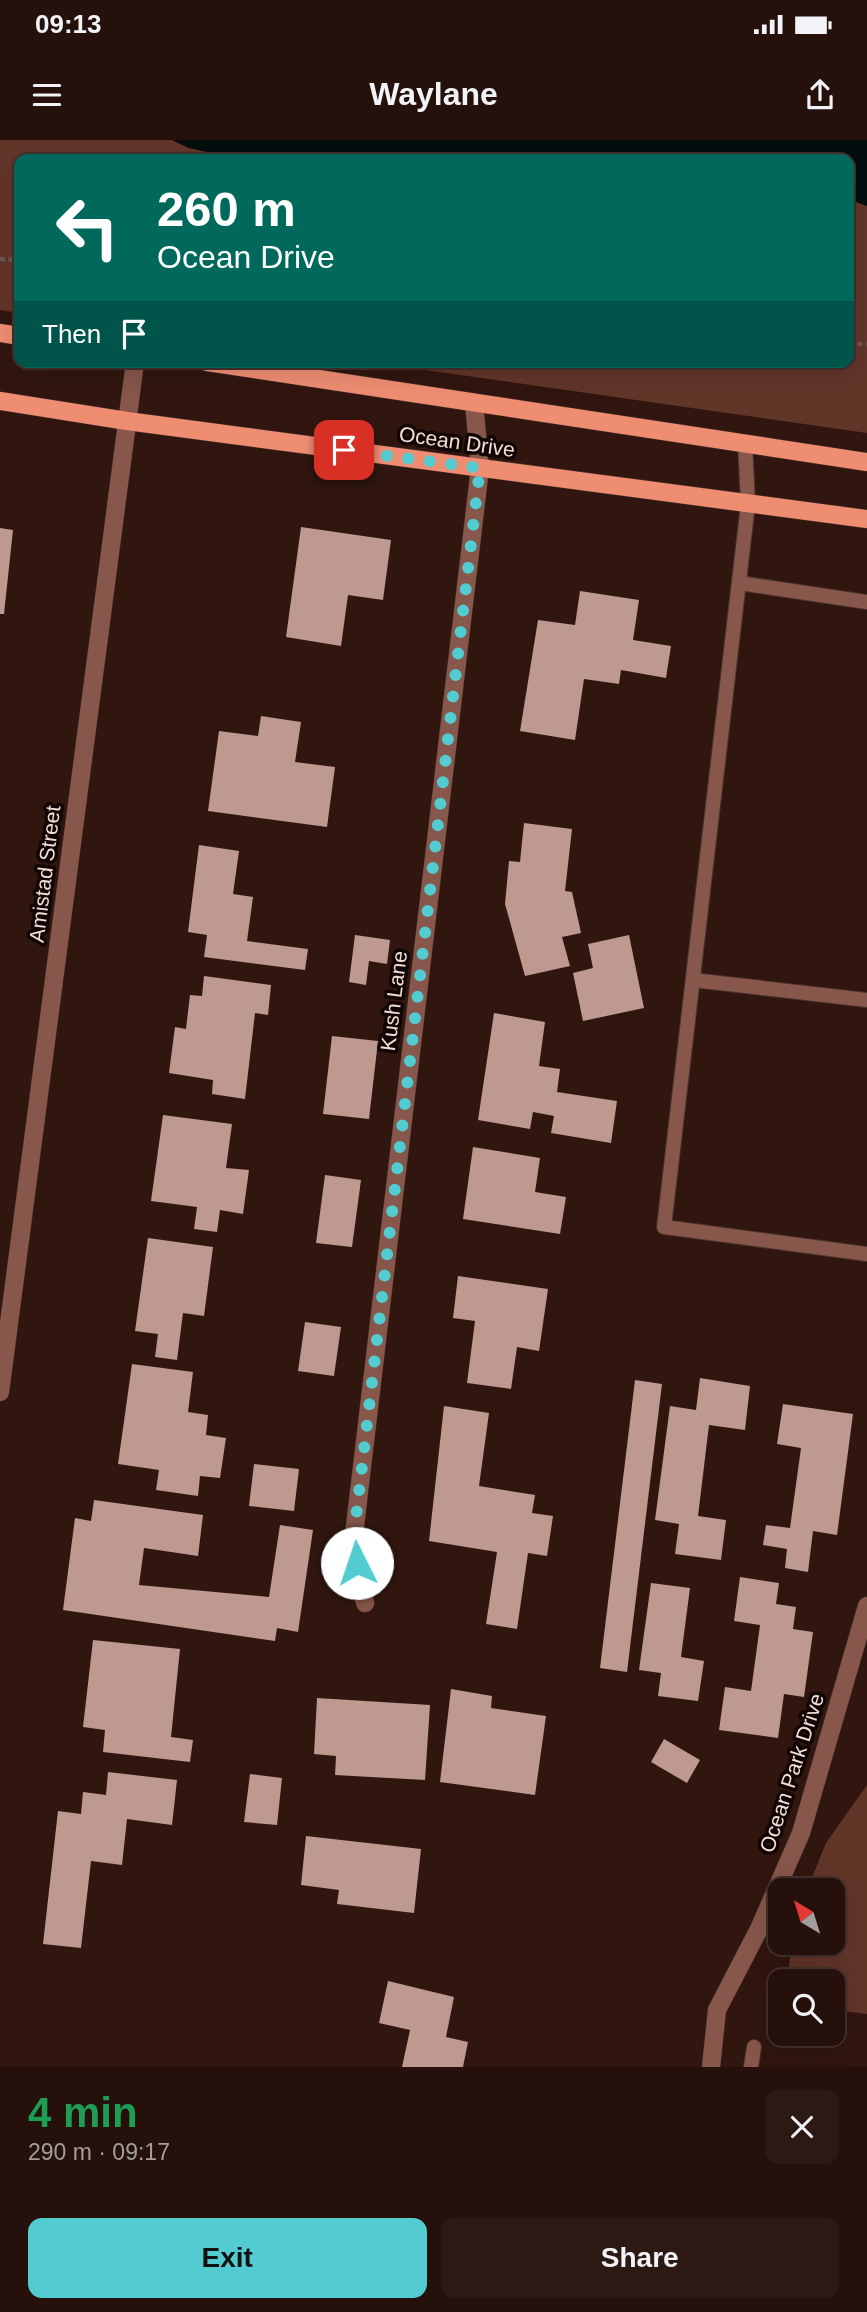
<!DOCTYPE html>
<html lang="en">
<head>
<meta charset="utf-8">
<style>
	:root { --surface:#25100b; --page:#2d1914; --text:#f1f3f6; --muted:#a39d9d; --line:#42302c; --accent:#52ccd0 }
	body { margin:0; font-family:Helvetica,sans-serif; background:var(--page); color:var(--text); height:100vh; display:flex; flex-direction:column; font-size:26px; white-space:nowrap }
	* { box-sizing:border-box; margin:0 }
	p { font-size:23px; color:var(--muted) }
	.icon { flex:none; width:38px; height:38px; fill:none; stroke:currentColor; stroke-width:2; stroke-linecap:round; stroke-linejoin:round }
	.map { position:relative; height:1927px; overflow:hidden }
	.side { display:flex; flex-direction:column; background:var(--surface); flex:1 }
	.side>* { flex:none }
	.top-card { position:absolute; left:14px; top:14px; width:840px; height:214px; border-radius:14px; box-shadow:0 7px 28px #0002,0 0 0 2px var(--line); background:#00695c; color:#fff; overflow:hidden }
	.needle { width:46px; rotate:322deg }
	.buttons { position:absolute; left:768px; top:1738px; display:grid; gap:14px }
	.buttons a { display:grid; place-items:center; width:77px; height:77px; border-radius:14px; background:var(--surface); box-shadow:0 7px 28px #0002,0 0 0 2px var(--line); font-size:35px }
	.pin { position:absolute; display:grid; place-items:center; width:60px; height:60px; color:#fff; margin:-30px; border-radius:14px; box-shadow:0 4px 10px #0006 }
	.me { position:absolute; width:77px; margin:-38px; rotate:356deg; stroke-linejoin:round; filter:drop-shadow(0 0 5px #0008) }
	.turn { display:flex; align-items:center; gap:24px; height:147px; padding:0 28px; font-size:32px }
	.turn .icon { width:91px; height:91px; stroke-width:2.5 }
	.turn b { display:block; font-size:49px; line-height:60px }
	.then { display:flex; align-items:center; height:66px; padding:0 28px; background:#0003; gap:14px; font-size:26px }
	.round { display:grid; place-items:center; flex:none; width:74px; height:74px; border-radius:14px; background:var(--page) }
	.summary { display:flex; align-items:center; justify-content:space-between; height:119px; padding:0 28px }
	h1 { font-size:42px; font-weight:600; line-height:52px; color:#1e9e55 }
	.primary-button { display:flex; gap:14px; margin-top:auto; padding:14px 28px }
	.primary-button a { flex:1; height:80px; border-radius:14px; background:var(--accent); color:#111; font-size:28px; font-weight:600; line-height:80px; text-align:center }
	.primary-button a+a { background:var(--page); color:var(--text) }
	.status { display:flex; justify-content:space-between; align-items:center; height:49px; padding:0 35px; background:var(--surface); direction:ltr }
	.status svg { height:19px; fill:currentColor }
	header { display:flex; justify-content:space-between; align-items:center; height:91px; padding:0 28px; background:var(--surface); font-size:32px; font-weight:600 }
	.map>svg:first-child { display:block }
</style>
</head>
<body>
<div class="status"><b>09:13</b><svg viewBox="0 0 49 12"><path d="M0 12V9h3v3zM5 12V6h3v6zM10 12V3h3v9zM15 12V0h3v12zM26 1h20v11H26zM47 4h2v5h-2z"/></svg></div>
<header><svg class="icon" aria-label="menu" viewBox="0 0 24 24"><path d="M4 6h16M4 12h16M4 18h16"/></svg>Waylane<svg class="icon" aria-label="share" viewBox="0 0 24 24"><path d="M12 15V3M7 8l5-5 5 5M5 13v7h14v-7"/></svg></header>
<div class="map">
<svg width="867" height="1927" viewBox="0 0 867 1927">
	<rect width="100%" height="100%" fill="#31160f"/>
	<g fill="#623529">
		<polygon points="0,0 172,0 189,8 240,19 19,19 19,173 0,170"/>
		<polygon points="849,59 867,66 867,293 369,222 849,222"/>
		<polygon points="867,1645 867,1874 833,1870 833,1841 787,1841 792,1803 833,1802 833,1750 807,1750 826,1703"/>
	</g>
	<polygon fill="#040e0f" points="172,0 867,0 867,66 849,59 849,19 240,19 189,8"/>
	<g fill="#bd998f">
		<polygon points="301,387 391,400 383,460 348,455 341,506 286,497"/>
		<polygon points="0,388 13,390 4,474 0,474"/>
		<polygon points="580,451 639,460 633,500 671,506 666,538 621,530 619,544 584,539 575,600 520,591 538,480 575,485"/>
		<polygon points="261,576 301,582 295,622 335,627 327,687 208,671 219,591 258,596"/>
		<polygon points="524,683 572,689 565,751 572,752 581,793 562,797 570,826 525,836 505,764 509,721 520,722"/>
		<polygon points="199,705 239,711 233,754 253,757 247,801 308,809 305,830 204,817 207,795 188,792"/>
		<polygon points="355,795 390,800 387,824 369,821 366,845 349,842"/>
		<polygon points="629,795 644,868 583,881 573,833 593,828 588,804"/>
		<polygon points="204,836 271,845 268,875 255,873 245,959 212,954 213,940 169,933 175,887 186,889 190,855 202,856"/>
		<polygon points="494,873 545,882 539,926 560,929 557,952 617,961 611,1003 551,993 554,976 533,972 530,989 478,980"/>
		<polygon points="332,896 378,901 369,979 323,974"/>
		<polygon points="163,975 232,984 226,1028 249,1030 243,1074 220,1070 217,1092 194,1089 197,1067 151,1061"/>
		<polygon points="473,1007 540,1018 535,1052 566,1057 560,1094 463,1079"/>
		<polygon points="325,1035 361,1040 352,1107 316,1103"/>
		<polygon points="148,1098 213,1107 204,1176 183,1173 177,1220 155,1217 158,1194 135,1191"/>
		<polygon points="458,1136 548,1149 539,1211 517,1207 511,1249 467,1243 475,1181 453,1178"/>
		<polygon points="305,1182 341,1187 334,1236 298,1231"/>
		<polygon points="132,1224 193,1232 188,1272 208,1275 206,1295 226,1298 220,1338 200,1336 198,1356 156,1350 159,1330 118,1324"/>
		<polygon points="700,1238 750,1246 745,1290 709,1285 698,1376 726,1380 721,1420 675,1414 679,1384 655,1380 670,1266 696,1270"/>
		<polygon points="635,1240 662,1244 627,1532 600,1528"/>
		<polygon points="783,1264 853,1274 837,1395 813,1391 808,1432 785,1428 787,1409 763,1405 766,1385 790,1388 801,1308 777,1304"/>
		<polygon points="444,1266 489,1273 479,1346 535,1355 532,1373 553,1376 547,1416 528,1413 517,1489 486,1484 497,1412 429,1401"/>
		<polygon points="254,1324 299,1329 294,1371 249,1366"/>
		<polygon points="94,1360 203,1375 198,1416 144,1408 139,1445 269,1457 280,1385 313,1390 298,1492 277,1488 275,1501 63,1470 75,1378 91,1381"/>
		<polygon points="740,1437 779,1443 776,1464 796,1467 793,1489 813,1492 804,1557 784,1554 778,1598 719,1590 725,1547 751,1551 760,1485 734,1481"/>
		<polygon points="651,1443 690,1448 681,1517 704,1521 698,1561 658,1556 661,1533 639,1530"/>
		<polygon points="93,1500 180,1509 171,1597 193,1600 190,1622 103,1612 105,1590 83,1587"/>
		<polygon points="451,1549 492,1556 491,1568 546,1576 535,1655 440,1642"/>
		<polygon points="317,1558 430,1565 425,1640 335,1635 336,1616 314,1614"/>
		<polygon points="664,1599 700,1620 687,1643 651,1622"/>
		<polygon points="108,1632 177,1640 172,1685 127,1679 122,1725 91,1721 81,1808 43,1804 58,1671 81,1674 83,1652 106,1655"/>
		<polygon points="250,1634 282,1638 277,1685 244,1682"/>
		<polygon points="306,1696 421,1709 414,1773 337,1764 339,1750 301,1745"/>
		<polygon points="388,1841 454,1857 446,1897 468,1902 463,1927 402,1927 410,1890 379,1883"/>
	</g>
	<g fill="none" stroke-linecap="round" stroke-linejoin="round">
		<g stroke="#4c322b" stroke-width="16">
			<g id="service">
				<polyline points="745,302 748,364 664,1087 867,1114"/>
				<polyline points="739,443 867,462"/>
				<polyline points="693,840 867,860"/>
				<polyline points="751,1927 754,1907"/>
			</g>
		</g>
		<g stroke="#4c322b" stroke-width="19">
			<g id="minor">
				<polyline points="0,1252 135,222"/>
				<polyline points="365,1463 353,1403 480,328 474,263"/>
				<polyline points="711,1927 717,1870 759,1789 801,1693 867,1466"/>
			</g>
		</g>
		<g stroke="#4c322b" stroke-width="19">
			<g id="primary">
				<polyline points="0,193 19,196"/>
				<polyline points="207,222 867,322"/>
				<polyline points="0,261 127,281 867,379"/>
			</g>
		</g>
		<g stroke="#6f5650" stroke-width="4.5" stroke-dasharray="5 3.5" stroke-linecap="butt">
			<polyline points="0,119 19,120"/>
			<polyline points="849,204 867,204"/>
		</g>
		<use href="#service" stroke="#86574a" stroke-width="14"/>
		<use href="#minor" stroke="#86574a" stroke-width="18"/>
		<use href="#primary" stroke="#ef8d73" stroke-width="18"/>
	</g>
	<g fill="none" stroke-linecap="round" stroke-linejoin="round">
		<polyline stroke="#52ccd0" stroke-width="12" stroke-dasharray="0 21.6" points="344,310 480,328 353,1403 357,1423"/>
	</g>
	<g text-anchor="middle" stroke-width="7" stroke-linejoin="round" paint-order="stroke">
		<g font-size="21" fill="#f2ded9" stroke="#110604">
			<text transform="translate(457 302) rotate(8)" y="7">Ocean Drive</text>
			<text transform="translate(45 734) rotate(-83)" y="7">Amistad Street</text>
			<text transform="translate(394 861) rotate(-83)" y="7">Kush Lane</text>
			<text transform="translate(792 1633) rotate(-72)" y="7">Ocean Park Drive</text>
		</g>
	</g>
</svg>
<div class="buttons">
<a><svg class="needle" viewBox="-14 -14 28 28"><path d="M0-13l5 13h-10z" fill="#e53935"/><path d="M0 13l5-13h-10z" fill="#a39d9d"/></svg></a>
<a><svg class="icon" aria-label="search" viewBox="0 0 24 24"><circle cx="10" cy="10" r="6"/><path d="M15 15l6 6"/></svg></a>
</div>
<div class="pin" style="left:344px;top:310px;background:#d93025"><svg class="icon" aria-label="arrive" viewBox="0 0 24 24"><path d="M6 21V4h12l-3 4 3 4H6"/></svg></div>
<svg class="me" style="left:357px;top:1423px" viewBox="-20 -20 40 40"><circle r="19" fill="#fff"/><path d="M0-13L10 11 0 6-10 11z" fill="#52ccd0"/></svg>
<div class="top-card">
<div class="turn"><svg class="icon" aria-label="left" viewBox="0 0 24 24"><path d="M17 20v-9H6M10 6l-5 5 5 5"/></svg><div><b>260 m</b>Ocean Drive</div></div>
<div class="then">Then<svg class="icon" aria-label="arrive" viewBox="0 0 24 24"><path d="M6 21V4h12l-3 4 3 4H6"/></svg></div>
</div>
</div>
<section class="side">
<div class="summary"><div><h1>4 min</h1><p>290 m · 09:17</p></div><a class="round"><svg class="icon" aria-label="close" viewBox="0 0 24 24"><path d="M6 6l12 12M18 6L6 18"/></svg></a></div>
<div class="primary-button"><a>Exit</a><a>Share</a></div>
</section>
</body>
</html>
